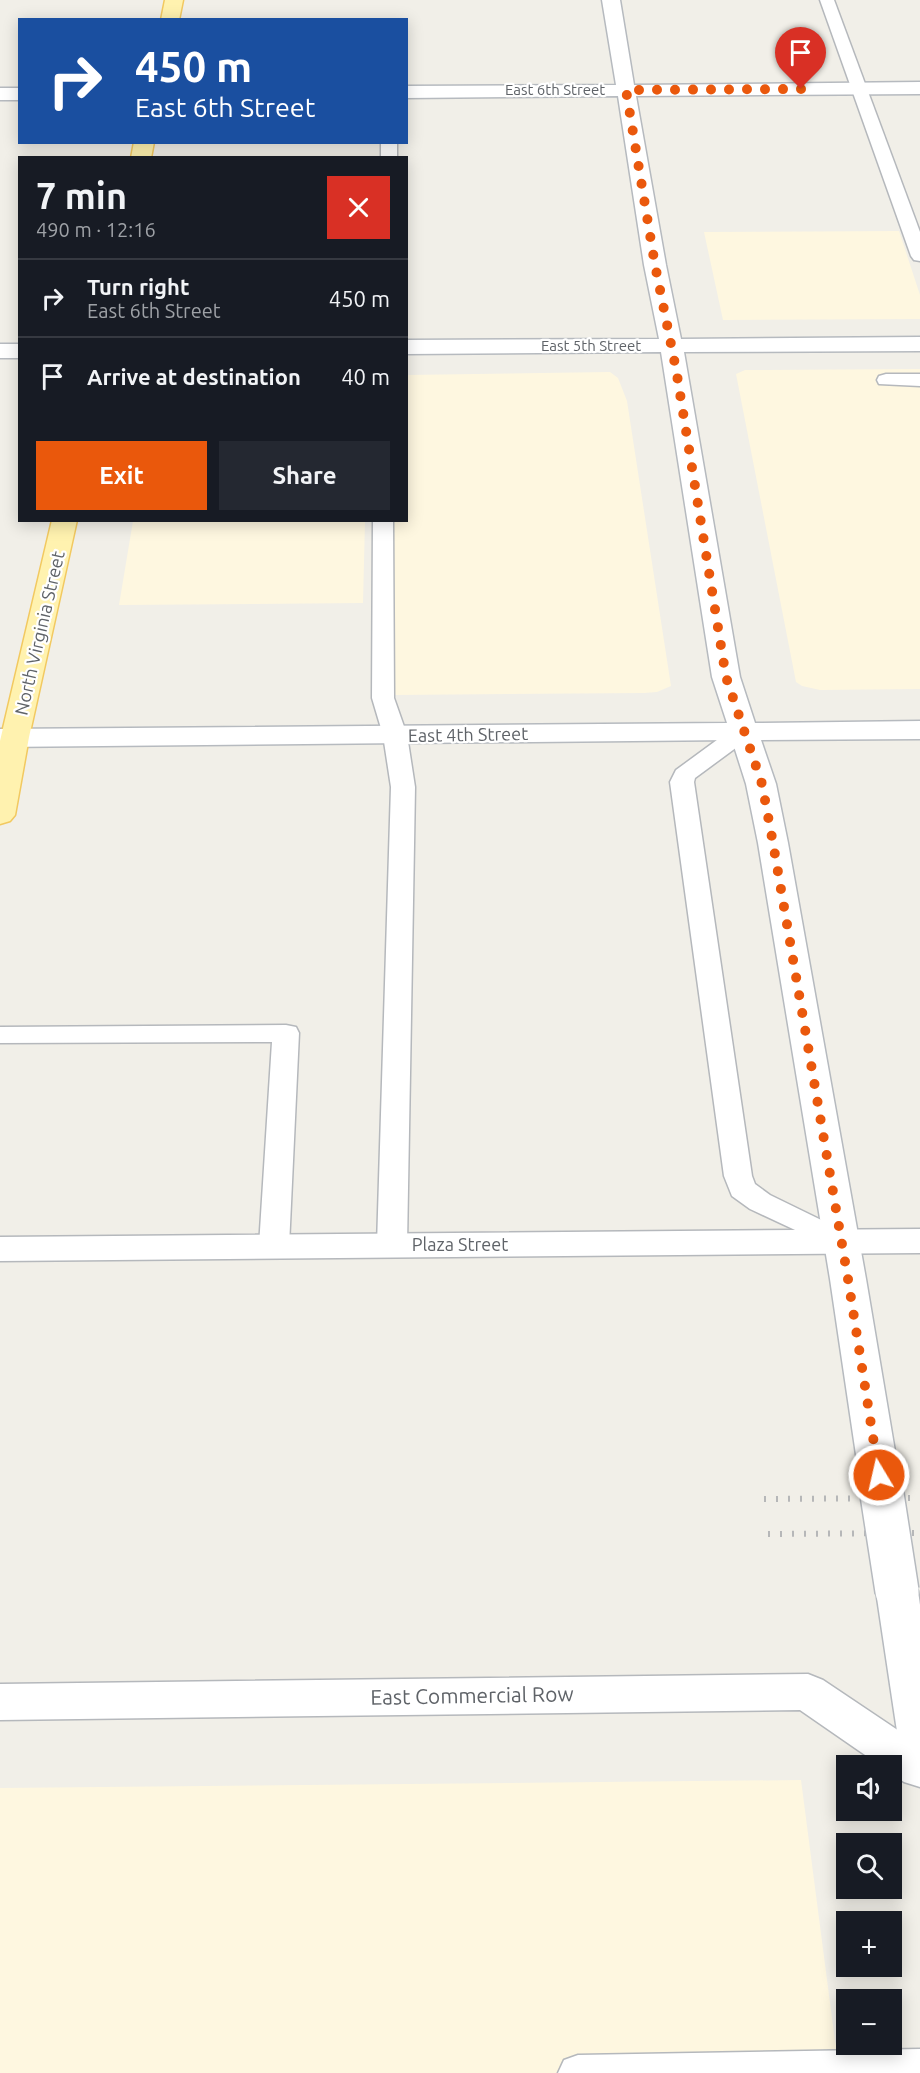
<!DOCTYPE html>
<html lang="en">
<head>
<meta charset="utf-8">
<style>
	:root { --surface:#171b24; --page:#242831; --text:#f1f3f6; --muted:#9ea1a6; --line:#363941; --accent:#ea580c }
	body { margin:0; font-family:Ubuntu,sans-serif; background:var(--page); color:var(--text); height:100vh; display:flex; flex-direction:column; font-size:22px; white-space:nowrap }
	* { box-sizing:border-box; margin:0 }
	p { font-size:20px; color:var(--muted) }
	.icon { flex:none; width:33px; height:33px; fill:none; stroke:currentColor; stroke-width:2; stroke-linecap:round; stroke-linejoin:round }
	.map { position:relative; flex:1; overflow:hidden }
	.drawer { position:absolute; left:18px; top:156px; width:390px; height:366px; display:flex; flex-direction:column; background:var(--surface); border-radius:0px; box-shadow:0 3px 15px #0003 }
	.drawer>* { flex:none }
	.guide { position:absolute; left:18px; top:18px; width:390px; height:126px; border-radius:0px; box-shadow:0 3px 15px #0003; background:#1a4fa0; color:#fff; overflow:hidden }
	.controls { position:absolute; left:836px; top:1755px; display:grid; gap:12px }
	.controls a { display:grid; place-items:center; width:66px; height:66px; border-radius:0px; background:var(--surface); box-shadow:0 3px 15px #0003; font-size:30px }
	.pin { position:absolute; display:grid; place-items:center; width:51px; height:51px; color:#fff; margin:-62px -26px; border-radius:50% 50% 50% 0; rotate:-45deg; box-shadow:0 0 6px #0007 }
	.pin .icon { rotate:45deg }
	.me { position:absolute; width:66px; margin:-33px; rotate:351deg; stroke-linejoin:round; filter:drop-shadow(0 0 4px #0008) }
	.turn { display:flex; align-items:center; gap:21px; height:126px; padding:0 18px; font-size:27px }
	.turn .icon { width:78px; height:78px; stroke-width:2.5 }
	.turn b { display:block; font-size:42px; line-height:51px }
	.round { display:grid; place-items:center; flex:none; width:63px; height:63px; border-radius:0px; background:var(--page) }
	.summary { display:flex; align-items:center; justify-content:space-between; height:102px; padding:0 18px }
	h1 { font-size:36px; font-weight:600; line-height:45px }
	.primary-button { display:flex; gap:12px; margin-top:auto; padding:12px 18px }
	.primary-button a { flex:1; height:69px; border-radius:0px; background:var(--accent); color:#fff; font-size:24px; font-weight:600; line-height:69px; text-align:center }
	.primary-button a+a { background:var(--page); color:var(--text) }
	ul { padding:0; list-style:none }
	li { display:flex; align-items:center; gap:18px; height:78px; padding:0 18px; border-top:2px solid var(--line) }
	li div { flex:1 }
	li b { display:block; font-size:22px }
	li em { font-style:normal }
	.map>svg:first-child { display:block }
</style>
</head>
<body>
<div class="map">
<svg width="920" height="2073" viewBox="0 0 920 2073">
	<rect width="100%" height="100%" fill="#f1efe8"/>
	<g fill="#fef7e0">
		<polygon points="899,231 920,295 920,319 723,320 704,232"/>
		<polygon points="920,369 920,689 820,690 802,686 796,682 736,374 745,370"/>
		<polygon points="610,372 618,378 627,401 671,686 657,692 644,693 393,695 394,521 406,520 407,375"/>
		<polygon points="133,521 365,521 363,603 119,605"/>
		<polygon points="801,1780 835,2041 842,2073 0,2073 0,1788"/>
	</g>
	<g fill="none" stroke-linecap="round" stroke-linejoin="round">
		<g stroke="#b5b8bc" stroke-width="3">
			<g id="lane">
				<polygon points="820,0 834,0 920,232 920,261 914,260 911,256"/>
				<rect x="381" y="142" width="16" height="16"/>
				<polygon points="886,374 920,374 920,386 879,384 877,380 879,376"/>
				<polygon points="373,520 393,520 394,698 407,735 415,787 407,1245 402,1252 392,1255 382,1252 377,1245 391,787 383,735 372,698"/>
				<polygon points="744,724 752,726 756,731 752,736 695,778 694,782 752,1176 755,1184 770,1195 852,1235 857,1242 852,1249 842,1252 750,1209 732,1196 724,1176 670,782 676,770 736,726"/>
				<polygon points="286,1025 296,1027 299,1033 289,1246 284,1253 274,1256 264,1253 259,1246 272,1042 0,1043 0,1027"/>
				<polygon points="920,2049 920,2073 558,2073 564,2060 578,2055"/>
			</g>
		</g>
		<g stroke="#b5b8bc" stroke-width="3">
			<g id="street">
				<polygon points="920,1229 920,1253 0,1261 0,1237"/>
				<polygon points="808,1674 823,1680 920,1745 920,1787 904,1782 891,1773 891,1766 881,1766 800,1710 0,1720 0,1684"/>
			</g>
		</g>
		<g stroke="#b6babf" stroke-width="3">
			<g id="secondary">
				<polygon points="602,0 620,0 634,85 920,82 920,94 636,96 666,265 681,339 920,337 920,351 684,352 740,677 755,723 920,721 920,739 761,740 776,784 788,843 866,1279 899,1475 893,1486 879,1490 865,1486 859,1475 830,1279 758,843 746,784 732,740 0,747 0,729 727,723 712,677 661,352 406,354 406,340 659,339 644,265 618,96 406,98 406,86 616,85"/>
				<rect x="0" y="88" width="20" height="12"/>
				<rect x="0" y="344" width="20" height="14"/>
				<polygon points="897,1575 912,1579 918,1591 920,1605 920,1756 905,1751 898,1738 876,1591 882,1579"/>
			</g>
		</g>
		<g stroke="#f2c960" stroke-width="3">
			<g id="primary">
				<polygon points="165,0 183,0 179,20 161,20"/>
				<polygon points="134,142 154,142 151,158 131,158"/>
				<polygon points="52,520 77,520 29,737 15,815 10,821 0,824 0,741"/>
			</g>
		</g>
		<use href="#lane" fill="#fff" fill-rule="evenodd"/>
		<use href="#street" fill="#fff" fill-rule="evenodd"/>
		<use href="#secondary" fill="#fff" fill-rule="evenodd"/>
		<use href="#primary" fill="#fff2af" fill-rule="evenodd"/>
		<g stroke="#b6b7b8" stroke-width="6" stroke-dasharray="2 10" stroke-linecap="butt">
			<polyline points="764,1499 920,1498"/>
			<polyline points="768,1534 920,1533"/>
		</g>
		<g stroke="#b6babf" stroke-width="46" stroke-linecap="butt">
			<polyline id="secondary-bridge" points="879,1475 897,1591"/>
		</g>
		<use href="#secondary-bridge" stroke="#fff" stroke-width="43"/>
	</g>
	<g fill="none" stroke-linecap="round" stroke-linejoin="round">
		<polyline stroke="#ea580c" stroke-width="10" stroke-dasharray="0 18" points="801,89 626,90 655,265 676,369 726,677 762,784 773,843 848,1279 879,1475"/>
	</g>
	<g text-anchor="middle" stroke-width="4.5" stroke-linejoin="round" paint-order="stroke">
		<g font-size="15" fill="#5f6368" stroke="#fff">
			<text x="555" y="95">East 6th Street</text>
			<text x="591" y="351">East 5th Street</text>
		</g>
		<g font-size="18" fill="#5f6368" stroke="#fff">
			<text transform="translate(40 633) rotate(-77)" y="6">North Virginia Street</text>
			<text transform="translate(468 735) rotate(-1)" y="6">East 4th Street</text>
			<text x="460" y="1251">Plaza Street</text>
		</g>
		<g font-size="21" fill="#5f6368" stroke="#fff">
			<text transform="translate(472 1696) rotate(-1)" y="7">East Commercial Row</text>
		</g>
	</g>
</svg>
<div class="controls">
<a><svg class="icon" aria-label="sound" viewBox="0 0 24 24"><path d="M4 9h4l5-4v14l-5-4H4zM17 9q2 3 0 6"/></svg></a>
<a><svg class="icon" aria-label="search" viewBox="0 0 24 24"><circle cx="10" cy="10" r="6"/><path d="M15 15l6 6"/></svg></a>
<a>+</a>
<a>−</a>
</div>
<div class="pin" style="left:801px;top:89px;background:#d93025"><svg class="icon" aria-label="arrive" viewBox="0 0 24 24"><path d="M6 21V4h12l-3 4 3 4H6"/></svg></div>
<svg class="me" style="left:879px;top:1475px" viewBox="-20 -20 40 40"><circle r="17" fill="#ea580c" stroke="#fff" stroke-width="3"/><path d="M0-11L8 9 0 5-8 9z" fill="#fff"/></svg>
<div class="guide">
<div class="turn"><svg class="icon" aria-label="right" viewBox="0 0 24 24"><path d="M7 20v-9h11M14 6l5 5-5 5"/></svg><div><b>450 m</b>East 6th Street</div></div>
</div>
<section class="drawer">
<div class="summary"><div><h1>7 min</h1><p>490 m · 12:16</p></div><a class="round" style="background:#d93025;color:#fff"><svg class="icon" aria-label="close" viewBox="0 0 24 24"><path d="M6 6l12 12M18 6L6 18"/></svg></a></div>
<ul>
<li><svg class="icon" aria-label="right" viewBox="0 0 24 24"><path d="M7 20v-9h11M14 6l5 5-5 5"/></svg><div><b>Turn right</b><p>East 6th Street</p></div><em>450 m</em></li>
<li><svg class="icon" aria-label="arrive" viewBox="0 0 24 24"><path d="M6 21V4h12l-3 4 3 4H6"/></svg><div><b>Arrive at destination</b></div><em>40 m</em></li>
</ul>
<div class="primary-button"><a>Exit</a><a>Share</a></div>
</section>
</div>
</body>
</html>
